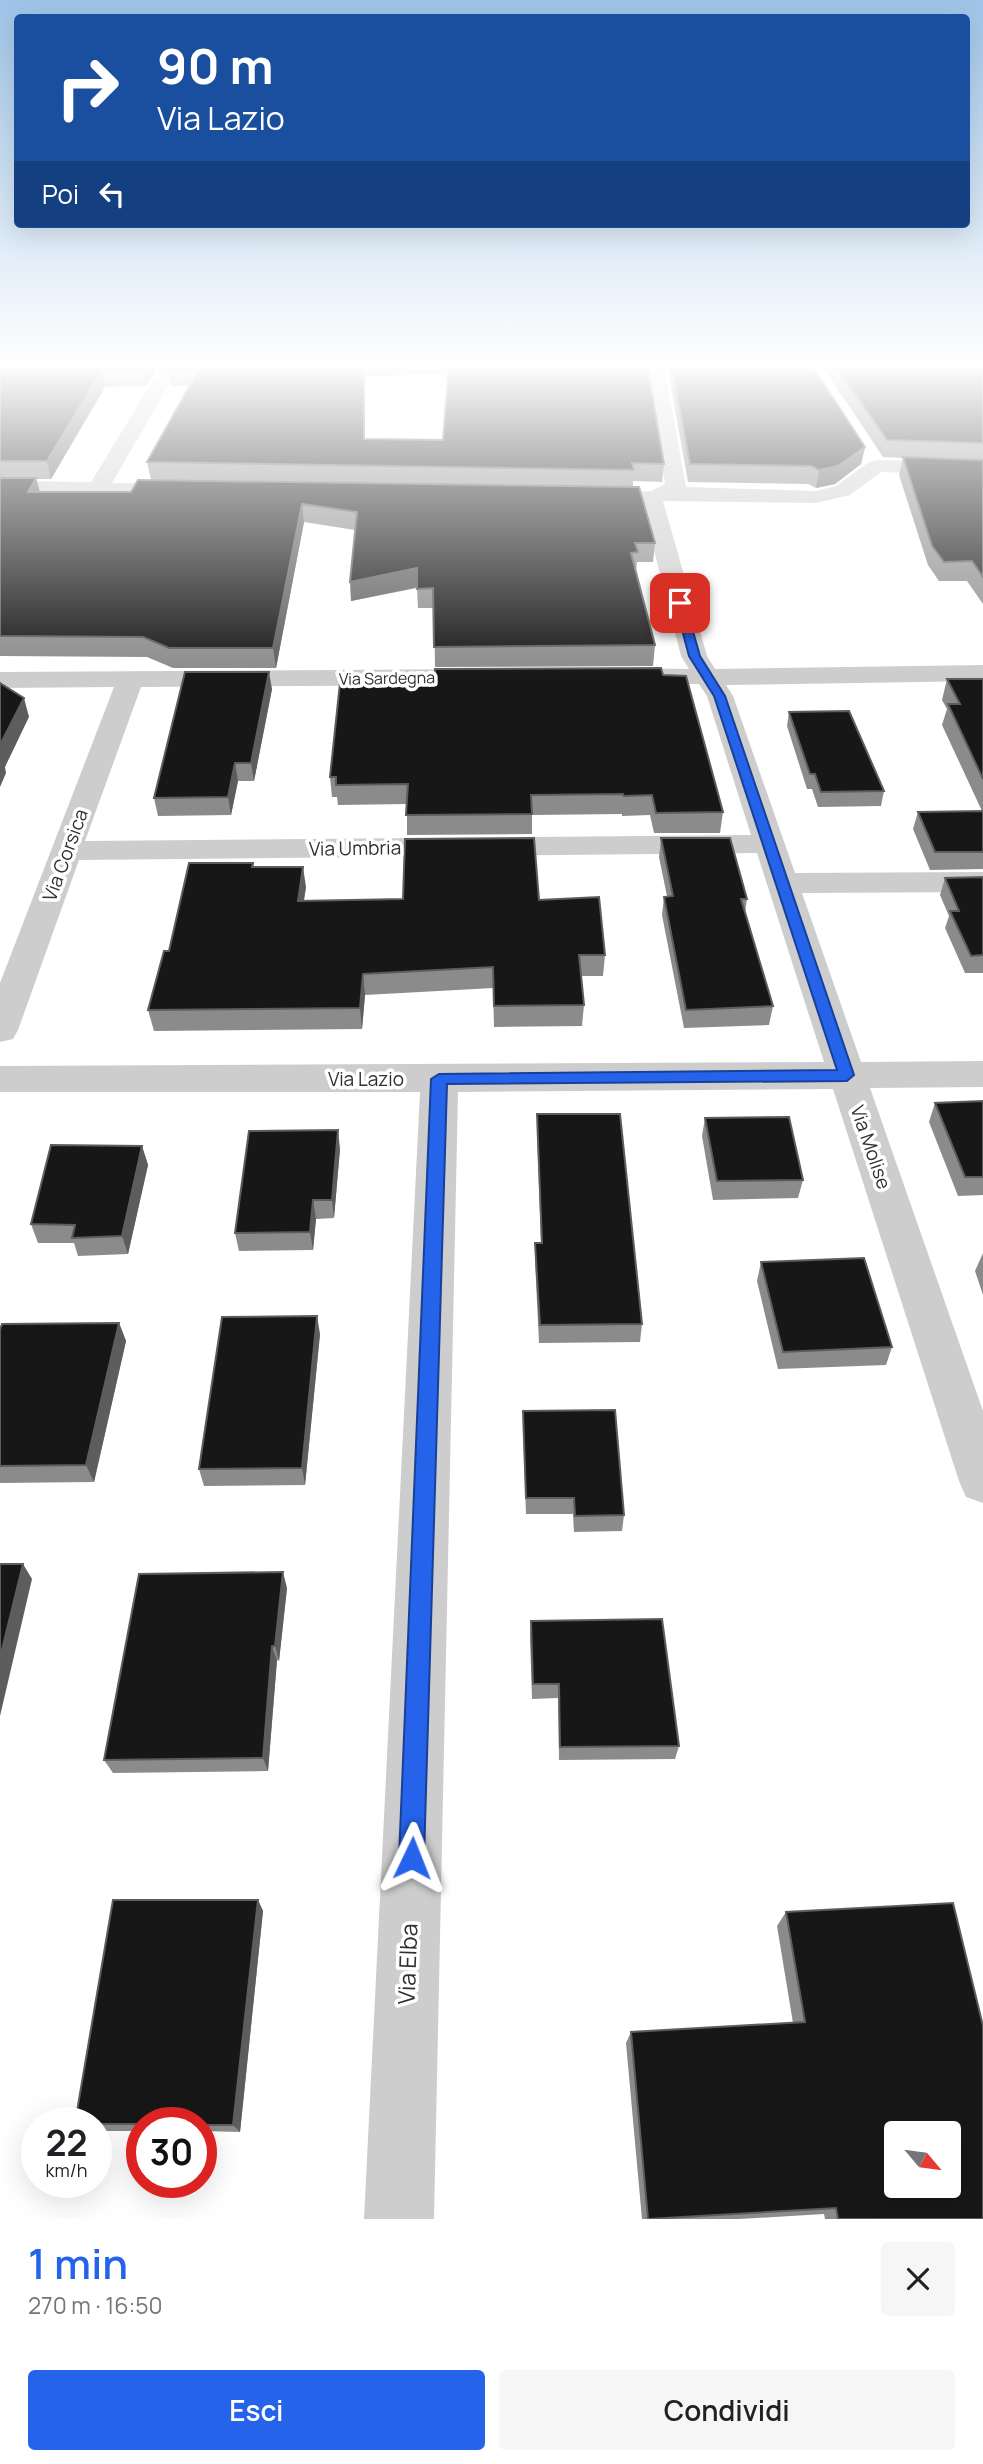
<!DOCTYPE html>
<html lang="it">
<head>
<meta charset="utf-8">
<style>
	:root { --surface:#fff; --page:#f6f6f6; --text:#202124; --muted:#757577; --accent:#2563eb }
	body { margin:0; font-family:Manrope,sans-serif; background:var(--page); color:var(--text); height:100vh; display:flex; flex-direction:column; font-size:26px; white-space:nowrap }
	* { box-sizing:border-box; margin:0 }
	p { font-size:23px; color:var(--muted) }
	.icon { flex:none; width:38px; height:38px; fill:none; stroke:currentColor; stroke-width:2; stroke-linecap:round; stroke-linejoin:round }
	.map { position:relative; height:2219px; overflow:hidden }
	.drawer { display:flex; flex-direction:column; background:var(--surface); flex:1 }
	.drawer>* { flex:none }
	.banner { position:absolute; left:14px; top:14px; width:956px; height:214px; border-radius:7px; box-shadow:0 7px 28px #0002; background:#1a4fa0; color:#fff; overflow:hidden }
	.needle { width:46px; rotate:119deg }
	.buttons { position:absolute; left:884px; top:2121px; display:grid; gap:14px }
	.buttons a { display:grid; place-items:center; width:77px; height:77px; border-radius:7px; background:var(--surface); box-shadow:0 7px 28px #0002; font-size:35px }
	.speed { position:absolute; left:21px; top:2107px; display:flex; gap:14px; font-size:35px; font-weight:700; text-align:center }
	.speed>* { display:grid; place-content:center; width:91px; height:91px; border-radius:50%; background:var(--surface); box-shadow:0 7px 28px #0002; line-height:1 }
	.speed small { font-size:18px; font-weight:400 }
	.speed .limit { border:10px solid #d22; background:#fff; color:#111 }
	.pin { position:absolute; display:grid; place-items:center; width:60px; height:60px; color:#fff; margin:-30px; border-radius:14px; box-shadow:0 4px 10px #0006 }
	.me { position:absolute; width:77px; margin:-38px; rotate:2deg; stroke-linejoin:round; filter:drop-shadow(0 0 5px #0008) }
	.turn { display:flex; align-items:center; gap:24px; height:147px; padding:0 28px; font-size:32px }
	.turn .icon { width:91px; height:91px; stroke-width:2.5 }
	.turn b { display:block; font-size:49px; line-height:60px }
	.then { display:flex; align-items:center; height:66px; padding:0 28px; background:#0003; gap:14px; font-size:26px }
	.round { display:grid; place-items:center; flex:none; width:74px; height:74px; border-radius:7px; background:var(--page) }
	.headline { display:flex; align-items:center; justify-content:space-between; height:119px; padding:0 28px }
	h1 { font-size:42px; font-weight:600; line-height:52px; color:var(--accent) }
	.action { display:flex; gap:14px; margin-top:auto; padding:14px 28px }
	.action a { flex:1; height:80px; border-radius:7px; background:var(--accent); color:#fff; font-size:28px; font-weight:600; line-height:80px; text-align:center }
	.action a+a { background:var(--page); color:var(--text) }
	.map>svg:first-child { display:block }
</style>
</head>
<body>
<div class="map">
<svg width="983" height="2219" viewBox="0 0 983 2219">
	<rect width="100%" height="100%" fill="#fff"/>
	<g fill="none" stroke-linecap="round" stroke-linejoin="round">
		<g fill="#cdcdcd" fill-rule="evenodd">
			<polygon points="163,364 181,364 112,483 185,484 192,486 195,490 192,494 0,493 0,481 91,482"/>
			<polygon points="646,364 664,364 686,487 816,491 836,486 869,462 876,460 983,463 983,475 881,472 850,495 816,503 663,501 707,656 715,669 983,665 983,681 726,685 733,696 795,873 983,872 983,892 802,893 861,1062 983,1061 983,1087 870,1088 983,1411 983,1503 966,1497 959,1481 833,1089 458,1092 434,2219 364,2219 420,1092 0,1092 0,1066 824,1062 757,853 79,860 18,1030 13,1039 0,1042 0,983 114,687 0,688 0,672 487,669 496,671 500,677 496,683 487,685 141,687 85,841 751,835 707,696 699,684 611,684 602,682 598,676 602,670 611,668 689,669 681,656 642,503 620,501 616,497 620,493 651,491 665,484"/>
		</g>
	</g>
	<g fill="#8b8b8b" fill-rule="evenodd">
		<path d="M0,364h160l-14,22 -41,1 -54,92h-15l4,13h91l20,-12 -4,-18 43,-76h-19l-2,-16 3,-6h475l17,100 -2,18 -29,-1v6l22,56 -2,19h-16l-1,9 19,74 -2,21 -218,1 -1,-59h-16l-1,-20 -66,13 4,-71 -51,-8 -28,146h-103l-26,-11 -147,-1zM449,373l-6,67 -78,-1v-62z"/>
		<polygon points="667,364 811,364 865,447 861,464 835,484 816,488 808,484 688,482"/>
		<polygon points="821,364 983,364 983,604 967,581 939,581 928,565 899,475 903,458 883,457"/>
		<polygon points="663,675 723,812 720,833 654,833 650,815 622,816 622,814 532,815 532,834 407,835 407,804 338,805 337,797 332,797 330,777 435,682"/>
		<polygon points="947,679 983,679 983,869 930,870 913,829 918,812 982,811 942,725 947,709 942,700"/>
		<polygon points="272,689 254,781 238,781 231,815 158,816 154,798"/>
		<polygon points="789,712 884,791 881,806 818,807 812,789 807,789 787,726"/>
		<polygon points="661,838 747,899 745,912 773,1006 769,1025 684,1028 662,915 664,897 667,896 659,857"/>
		<polygon points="253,863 254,867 306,887 304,901 539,900 605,955 603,976 581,976 584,1005 582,1026 494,1027 493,988 365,995 362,1029 154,1031 148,1010"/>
		<polygon points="983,877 983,973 965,973 945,928 949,916 940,895 945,878"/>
		<polygon points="983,1101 983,1195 958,1196 929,1122 935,1103"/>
		<polygon points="537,1114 642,1324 640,1342 539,1343 535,1261 535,1243 541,1243 537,1133"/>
		<polygon points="705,1118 803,1180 798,1198 713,1200 702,1136"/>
		<polygon points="142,1146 148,1165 128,1254 78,1256 74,1243 38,1243 31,1224"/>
		<polygon points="340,1149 334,1218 316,1219 313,1250 239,1251 235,1233"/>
		<polygon points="983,1253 983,1295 975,1271"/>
		<polygon points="761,1262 892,1347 886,1365 778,1369 757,1281"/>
		<polygon points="119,1323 126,1341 94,1482 0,1483 0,1330"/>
		<polygon points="320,1334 305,1485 204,1486 199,1469"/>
		<polygon points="523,1411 624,1515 622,1531 574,1532 573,1514 526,1514 523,1428"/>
		<polygon points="287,1588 279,1661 277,1660 268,1771 113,1773 104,1760"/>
		<polygon points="531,1621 679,1746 675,1759 559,1760 558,1698 532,1699 530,1637"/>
		<polygon points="258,1900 263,1911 240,2132 201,2131 201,2123 142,2123 142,2131 96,2131 96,2123"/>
		<polygon points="786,1912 983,2219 825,2219 824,2214 739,2219 642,2219 626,2043 631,2032 793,2023 777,1926"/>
	</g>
	<g fill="#5d5d5d">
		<polygon points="147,364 160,364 146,386 144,370"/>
		<polygon points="364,364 365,377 365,456 364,439"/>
		<polygon points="102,370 105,387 51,479 47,461"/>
		<polygon points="865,447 861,464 835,484 816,488 819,470"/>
		<polygon points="36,478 41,496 28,492"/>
		<polygon points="302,504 304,522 276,668 273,648"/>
		<polygon points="417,568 418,587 351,601 350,582"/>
		<polygon points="269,672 272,689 254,781 251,763"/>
		<polygon points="24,698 29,717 5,767 6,773 0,787 0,745"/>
		<polygon points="235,763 238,781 231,815 228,797"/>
		<polygon points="303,867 306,887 300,921 298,901"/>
		<polygon points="363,974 365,995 362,1029 360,1008"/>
		<polygon points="338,1130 340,1149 334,1218 332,1200"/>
		<polygon points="142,1146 148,1165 128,1254 122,1236"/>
		<polygon points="313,1200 316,1219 313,1250 310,1232"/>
		<polygon points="317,1316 320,1334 305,1485 302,1468"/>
		<polygon points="119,1323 126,1341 94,1482 86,1465"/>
		<polygon points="23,1564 32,1579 0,1716 0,1658"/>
		<polygon points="283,1572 287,1588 279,1661 275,1646"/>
		<polygon points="272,1646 277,1660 268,1771 263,1758"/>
		<polygon points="258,1900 263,1911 240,2132 233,2125"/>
	</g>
	<g fill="#171717" stroke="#5d5d5d" stroke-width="2" fill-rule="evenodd">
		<polygon points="0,364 147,364 144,370 102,370 47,461 0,461"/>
		<polygon points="172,364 364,364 364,439 443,440 449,364 647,364 664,464 632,463 634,470 147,462 199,369 169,370"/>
		<polygon points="671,364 811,364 865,447 838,466 819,470 811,466 690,464"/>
		<polygon points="834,364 983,364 983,443 887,440"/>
		<polygon points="903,457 983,460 983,577 972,561 944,562 932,546"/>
		<polygon points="0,478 36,478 28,492 131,492 138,480 639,487 655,543 635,543 638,552 631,553 655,645 434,647 433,588 417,589 417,568 350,582 357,512 302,504 273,648 169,648 143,637 0,636"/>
		<polygon points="661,668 663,675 686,676 723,812 656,813 652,795 624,796 623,794 531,795 532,814 406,815 408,784 336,785 336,777 330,777 340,683 435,682 435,669"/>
		<polygon points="185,672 269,672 251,763 235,763 228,797 154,798"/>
		<polygon points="947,679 983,679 983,779 948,704 960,704"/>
		<polygon points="0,683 24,698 0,745"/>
		<polygon points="849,711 884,791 821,792 815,774 810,774 789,712"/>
		<polygon points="983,811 983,852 935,852 918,812"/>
		<polygon points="534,838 539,900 599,897 605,955 579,955 584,1005 494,1006 493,967 363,974 360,1008 148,1010 164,951 169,951 189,863 253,863 252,867 303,867 298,901 403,899 405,839"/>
		<polygon points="661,838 730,838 747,899 741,899 773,1006 686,1010 664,897 673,896"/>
		<polygon points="983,877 983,955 971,956 950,911 959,911 945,878"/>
		<polygon points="983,1101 983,1177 965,1177 935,1103"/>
		<polygon points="537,1114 620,1114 642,1324 540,1325 535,1243 542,1243"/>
		<polygon points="789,1117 803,1180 717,1181 705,1118"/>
		<polygon points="338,1130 332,1200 313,1200 310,1232 235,1233 249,1131"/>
		<polygon points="51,1145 142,1146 122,1236 72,1238 75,1225 31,1224"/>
		<polygon points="864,1258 892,1347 783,1352 761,1262"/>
		<polygon points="317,1316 302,1468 199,1469 222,1317"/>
		<polygon points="119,1323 86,1465 0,1466 0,1330 2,1324"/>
		<polygon points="615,1410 624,1515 575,1516 574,1498 526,1498 523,1411"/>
		<polygon points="0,1564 23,1564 0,1658"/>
		<polygon points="283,1572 275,1646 272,1646 263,1758 104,1760 139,1574"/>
		<polygon points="662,1619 679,1746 560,1747 559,1684 533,1684 531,1621"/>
		<polygon points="113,1900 258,1900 233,2125 201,2125 201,2123 142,2123 142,2124 96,2124 96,2123 75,2123"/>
		<path d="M953,1903l30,123v193h-145l-2,-11 -188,11 -17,-187 174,-10 -19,-110zM896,2133h52v53h-52z"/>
	</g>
	<linearGradient id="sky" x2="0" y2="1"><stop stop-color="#9ec4e8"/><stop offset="0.54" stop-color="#fff"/><stop offset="1" stop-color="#fff" stop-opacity="0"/></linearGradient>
	<rect width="983" height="675" fill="url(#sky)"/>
	<polygon fill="#2563eb" stroke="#184099" stroke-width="2" points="680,600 685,603 700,656 725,696 854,1075 847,1081 447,1084 424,1858 420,1866 412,1870 403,1866 399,1858 431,1079 439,1074 837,1070 714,696 689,656 675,603"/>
	<g text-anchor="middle" stroke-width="7" stroke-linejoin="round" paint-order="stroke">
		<g font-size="16" fill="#303030" stroke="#fff">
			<text transform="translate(387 678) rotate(-1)" y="6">Via Sardegna</text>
		</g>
		<g font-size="19" fill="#303030" stroke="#fff">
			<text transform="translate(355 848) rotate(-1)" y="7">Via Umbria</text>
			<text transform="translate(65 855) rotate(-70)" y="7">Via Corsica</text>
			<text x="366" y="1086">Via Lazio</text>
			<text transform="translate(871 1147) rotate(71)" y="7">Via Molise</text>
		</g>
		<g font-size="23" fill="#303030" stroke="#fff">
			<text transform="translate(408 1964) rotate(-88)" y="8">Via Elba</text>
		</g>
	</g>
</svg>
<div class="buttons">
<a><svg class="needle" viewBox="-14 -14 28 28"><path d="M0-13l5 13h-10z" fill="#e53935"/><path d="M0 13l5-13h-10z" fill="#757577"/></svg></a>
</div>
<div class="speed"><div>22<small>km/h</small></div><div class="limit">30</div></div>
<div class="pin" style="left:680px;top:603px;background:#d93025"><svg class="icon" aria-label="arrive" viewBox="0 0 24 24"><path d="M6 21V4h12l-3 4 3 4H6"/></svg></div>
<svg class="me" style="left:412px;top:1858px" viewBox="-20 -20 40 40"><path d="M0-17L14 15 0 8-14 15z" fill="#2563eb" stroke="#fff" stroke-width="4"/></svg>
<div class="banner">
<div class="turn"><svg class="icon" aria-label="right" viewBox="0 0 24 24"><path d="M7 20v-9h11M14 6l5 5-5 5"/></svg><div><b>90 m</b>Via Lazio</div></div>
<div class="then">Poi<svg class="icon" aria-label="left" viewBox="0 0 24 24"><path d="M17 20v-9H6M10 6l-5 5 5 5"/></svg></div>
</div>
</div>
<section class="drawer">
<div class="headline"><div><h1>1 min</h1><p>270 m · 16:50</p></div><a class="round"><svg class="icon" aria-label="close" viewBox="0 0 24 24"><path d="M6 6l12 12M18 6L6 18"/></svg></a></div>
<div class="action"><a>Esci</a><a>Condividi</a></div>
</section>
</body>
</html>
